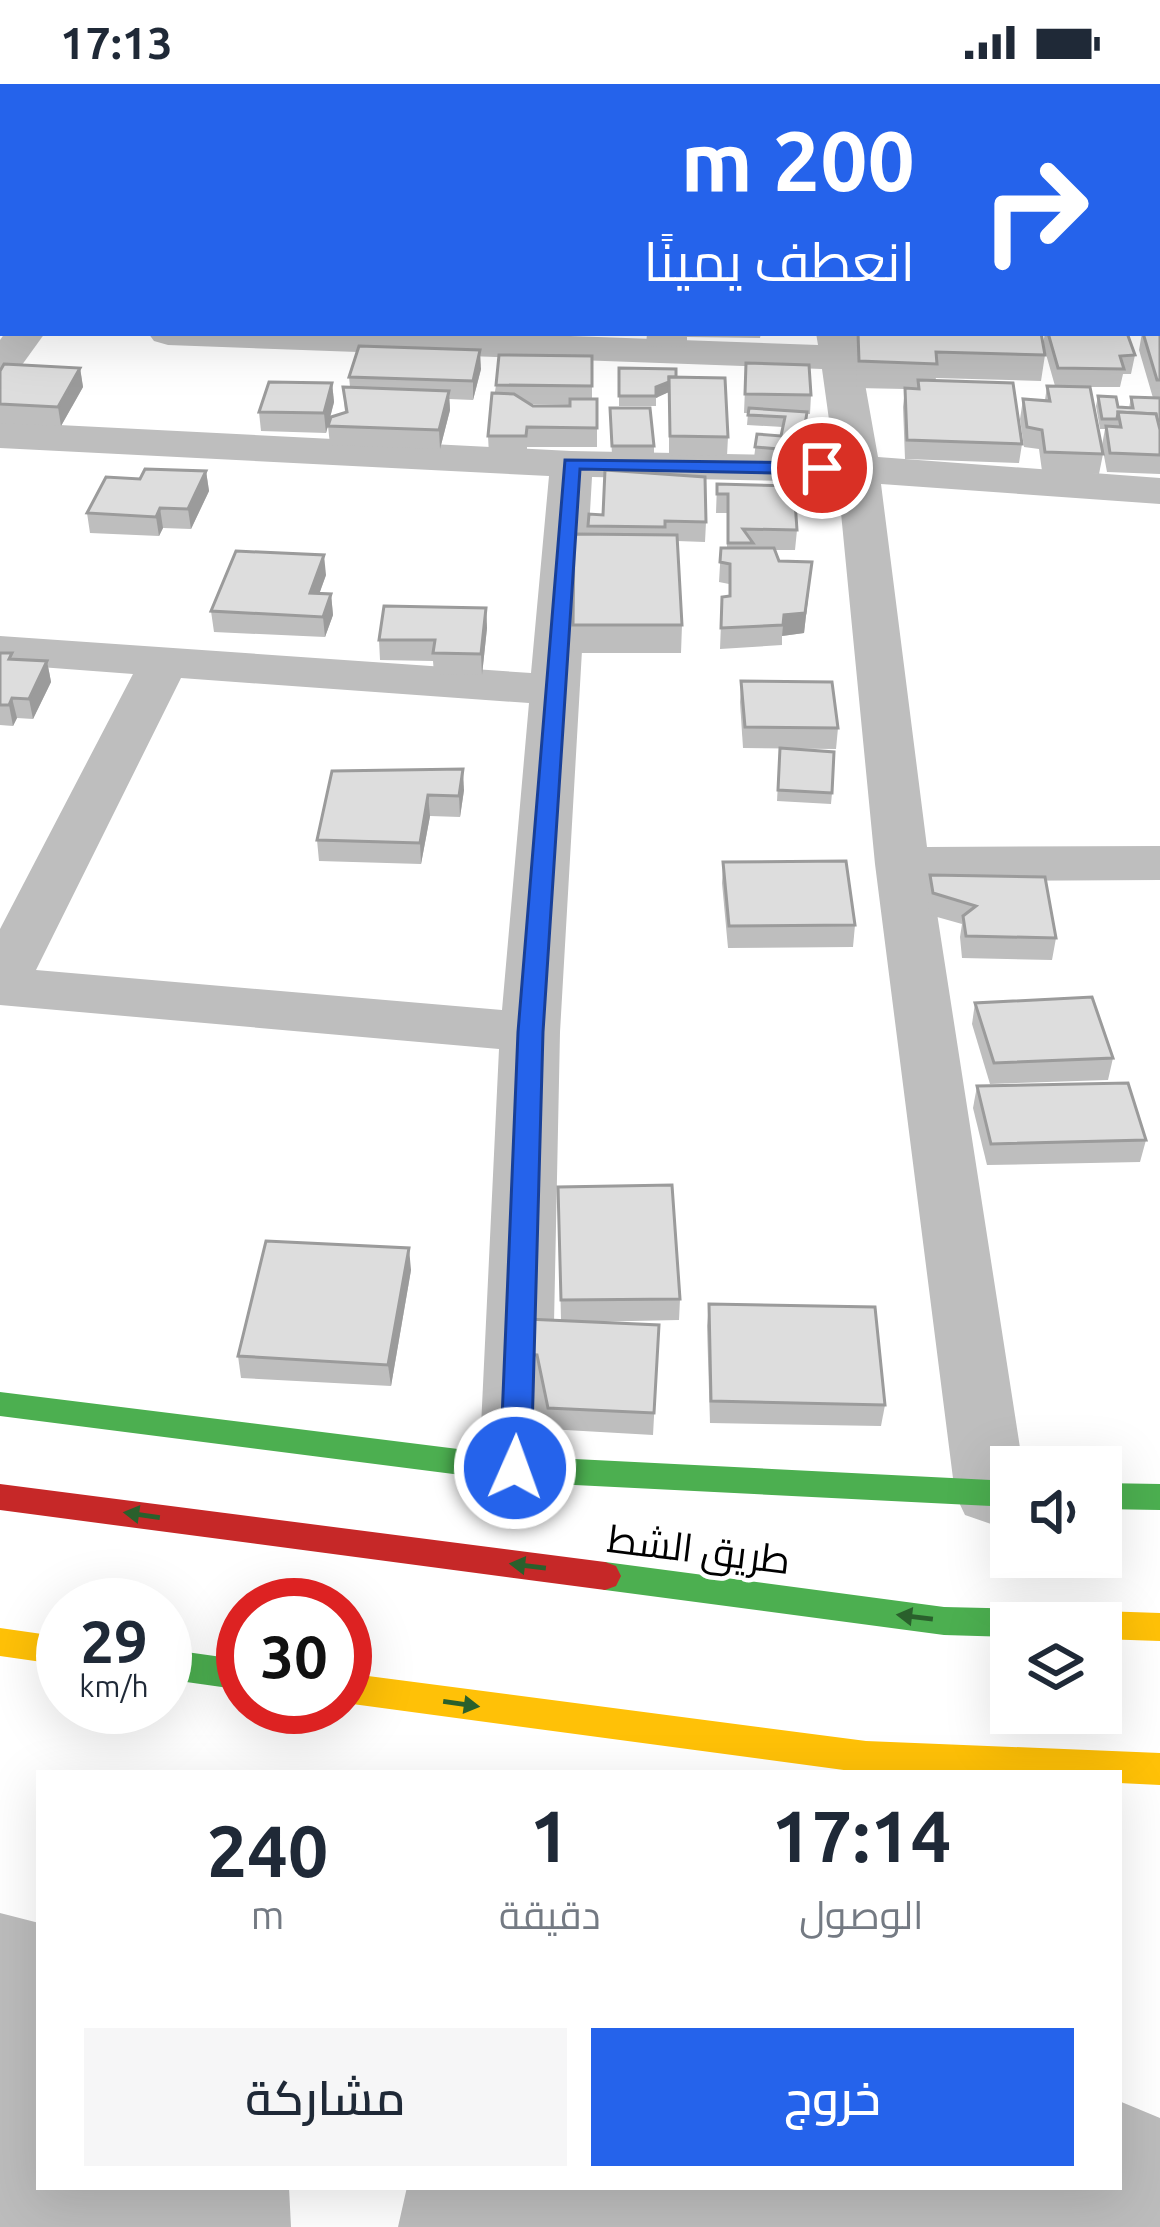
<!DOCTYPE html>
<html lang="ar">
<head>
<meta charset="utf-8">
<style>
	:root { --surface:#fff; --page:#f6f6f7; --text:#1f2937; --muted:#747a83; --accent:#2563eb }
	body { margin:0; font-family:Ubuntu,Cairo,sans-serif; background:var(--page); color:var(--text); direction:rtl; height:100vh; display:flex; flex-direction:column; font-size:45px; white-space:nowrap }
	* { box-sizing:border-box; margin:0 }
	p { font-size:39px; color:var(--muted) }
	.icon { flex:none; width:66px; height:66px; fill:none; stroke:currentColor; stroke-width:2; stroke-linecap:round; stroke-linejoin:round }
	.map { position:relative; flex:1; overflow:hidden; direction:ltr }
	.sheet { position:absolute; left:36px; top:1686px; width:1086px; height:420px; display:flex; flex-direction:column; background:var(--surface); border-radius:0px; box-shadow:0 12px 48px #0002; direction:rtl }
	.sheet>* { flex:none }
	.top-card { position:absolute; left:0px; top:0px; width:1161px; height:252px; box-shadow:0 12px 48px #0002; direction:rtl; background:#2563eb; color:#fff; overflow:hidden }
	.fabs { position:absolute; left:990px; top:1362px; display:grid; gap:24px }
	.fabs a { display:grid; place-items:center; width:132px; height:132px; border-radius:0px; background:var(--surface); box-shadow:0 12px 48px #0002; font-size:60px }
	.speed { position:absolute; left:36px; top:1494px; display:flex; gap:24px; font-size:60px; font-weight:700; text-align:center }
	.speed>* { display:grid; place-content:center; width:156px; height:156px; border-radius:50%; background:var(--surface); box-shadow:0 12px 48px #0002; line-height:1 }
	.speed small { font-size:30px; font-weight:400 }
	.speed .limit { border:18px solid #d22; background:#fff; color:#111 }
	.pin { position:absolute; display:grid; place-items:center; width:102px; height:102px; color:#fff; margin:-51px; border:6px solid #fff; border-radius:50%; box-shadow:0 3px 12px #0007 }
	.me { position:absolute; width:132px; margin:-66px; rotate:2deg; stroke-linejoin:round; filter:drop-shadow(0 0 9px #0008) }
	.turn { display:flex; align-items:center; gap:42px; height:252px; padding:0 48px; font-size:54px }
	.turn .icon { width:156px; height:156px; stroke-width:2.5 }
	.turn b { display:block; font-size:84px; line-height:102px }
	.eta { display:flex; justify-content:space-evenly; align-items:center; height:204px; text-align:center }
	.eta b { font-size:72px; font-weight:600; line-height:84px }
	.cta { display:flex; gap:24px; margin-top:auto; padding:24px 48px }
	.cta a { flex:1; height:138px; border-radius:0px; background:var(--accent); color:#fff; font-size:48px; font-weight:600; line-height:138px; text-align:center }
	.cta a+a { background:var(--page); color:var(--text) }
	.status { display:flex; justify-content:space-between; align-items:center; height:84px; padding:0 60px; background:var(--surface); direction:ltr }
	.status svg { height:33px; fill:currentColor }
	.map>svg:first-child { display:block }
</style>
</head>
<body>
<div class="status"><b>17:13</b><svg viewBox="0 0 49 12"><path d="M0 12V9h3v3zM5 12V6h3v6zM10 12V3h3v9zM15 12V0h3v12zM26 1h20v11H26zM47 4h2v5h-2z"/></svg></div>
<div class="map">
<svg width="1160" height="2143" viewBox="0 0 1160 2143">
	<rect width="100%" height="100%" fill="#fff"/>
	<g fill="#bcbcbc">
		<polygon points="0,1829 39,1839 39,2103 289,2103 291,2143 0,2143"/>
		<polygon points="1119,2017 1160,2034 1160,2143 398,2143 407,2103 1119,2103"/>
	</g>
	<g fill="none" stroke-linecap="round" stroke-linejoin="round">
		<g fill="#bebebe" fill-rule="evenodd">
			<polygon points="179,0 229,0 177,3"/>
			<rect x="906" y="0" width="32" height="3"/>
			<polygon points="995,0 1043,0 1045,3 997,3"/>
			<polygon points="3,21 3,41 0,42 0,22"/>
			<polygon points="1160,142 1160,164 1158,165 1158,143"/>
			<rect x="0" y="147" width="3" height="22"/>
			<polygon points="5,249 45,249 14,292 0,295 0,256"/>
			<path d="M148,249h339l331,12 -2,-12h40l22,124 282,21v26l-279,-20 46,363 233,-1v34l-228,1 91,586h-12v50l-20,7 -26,-9 -10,-21 -80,-630 -37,-382 -246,-5 -32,555 -9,437 -11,21 -25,8 -25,-8 -11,-21 20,-420 -499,-44v-76l133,-255 -133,-10v-28l531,37 18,-197 -549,-28v-26l571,29 263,5 -12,-87 -654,-24 -14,-4zM181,594l348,25 -27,307 -466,-40z"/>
		</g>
		<g fill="#4caf50" fill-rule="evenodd">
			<polygon points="0,1308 515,1372 1011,1397 1011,1423 515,1398 0,1332"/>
			<polygon points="1101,1399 1160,1400 1160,1426 1101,1425"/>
			<polygon points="605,1478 944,1523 1032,1525 1044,1529 1048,1539 1011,1539 1011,1553 944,1551 605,1506 594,1502 589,1492 594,1482"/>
			<polygon points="165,1565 243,1576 243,1606 165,1595"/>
		</g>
		<g fill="#ffc107" fill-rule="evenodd">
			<polygon points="1101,1527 1160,1529 1160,1557 1101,1555 1101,1539 1086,1539 1089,1531"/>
			<polygon points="0,1544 63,1553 63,1581 0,1572"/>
			<polygon points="345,1589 866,1657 1160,1669 1160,1701 1119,1699 1119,1689 866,1689 345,1619"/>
		</g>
		<polygon fill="#c62828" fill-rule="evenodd" points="0,1400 605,1478 616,1482 621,1492 616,1502 605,1506 0,1426"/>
	</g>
	<g fill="#bebebe" fill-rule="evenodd">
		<polygon points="0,53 3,54 3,109 0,109"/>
		<polygon points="1160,244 1160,390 1107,388 1102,361 1105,345 1100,345 1096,322 1098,312 1118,323 1129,324 1131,313 1153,314 1139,266 1142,249 1158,249"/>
		<polygon points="647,249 761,249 760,254 687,253 687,263 646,262"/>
		<polygon points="856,249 1041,249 1043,260 1045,249 1127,249 1135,271 1131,290 1123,290 1120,303 1073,303 1103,370 1099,390 1042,387 1039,365 1024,363 1020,335 1023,315 1045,316 1047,302 1055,302 1044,263 1045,271 1041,297 936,294 935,297 1022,360 1019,379 905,375 903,323 905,305 857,304"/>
		<path d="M592,272v43h5v48h-70v8h-38l-1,-19 8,-51zM530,320l40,1v1h-37z"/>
		<polygon points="746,279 811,311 810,330 807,330 801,377 754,374 757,350 781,352 783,343 747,341 748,329 744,329"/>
		<polygon points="80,284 83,303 61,342 0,339 0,287"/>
		<polygon points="619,284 676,293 728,353 727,372 669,371 669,308 656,313 656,322 619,322"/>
		<polygon points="481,285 473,316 449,315 450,326 440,365 330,361 328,342 345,328 343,303 350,303 349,293"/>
		<polygon points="332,299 334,318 326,349 261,347 259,328"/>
		<polygon points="610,324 654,362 654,372 612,372"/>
		<polygon points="206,387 209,407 191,445 163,444 159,452 90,449 87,429 140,395"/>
		<polygon points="717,400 797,446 795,466 775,466 779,477 810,498 804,549 782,552 782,561 720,565 722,513 729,512 729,500 719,498 721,464 727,464 727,429 716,429"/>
		<polygon points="589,430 706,438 705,458 677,457 682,541 681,569 573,569 574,450 588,450"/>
		<polygon points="326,491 319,510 331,510 333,531 325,553 214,548 211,527"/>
		<polygon points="486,524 487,544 482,591 434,590 433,577 380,576 379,556"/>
		<polygon points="0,569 12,569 13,576 47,577 51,598 33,635 17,634 13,642 0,641"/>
		<polygon points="741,597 838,644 836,665 743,664 740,618"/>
		<polygon points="780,664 832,709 831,720 777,717"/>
		<polygon points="332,687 464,706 460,733 430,732 421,780 319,777 317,756"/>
		<polygon points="723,778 855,841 853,863 728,864 722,799"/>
		<polygon points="930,791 1056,854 1052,876 962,874 960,853 962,840 930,831 927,812"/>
		<polygon points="975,919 1113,974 1108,996 990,1000 972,940"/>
		<polygon points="977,1002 1146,1056 1140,1078 987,1081 973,1024"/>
		<polygon points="558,1103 680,1215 679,1236 584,1238 659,1241 653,1351 548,1345 537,1293 523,1292 522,1270 561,1236"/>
		<polygon points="411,1186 391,1302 241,1294 238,1272"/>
		<polygon points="709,1220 885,1321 881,1342 710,1339 707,1242"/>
	</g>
	<g fill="#9b9b9b">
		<polygon points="480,266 481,285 473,316 473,297"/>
		<polygon points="80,284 83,303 61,342 58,323"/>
		<polygon points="669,298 669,308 656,314 656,303"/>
		<polygon points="332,299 334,318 326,349 324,329"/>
		<polygon points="449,307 450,326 440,365 439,346"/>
		<polygon points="206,387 209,407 191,445 188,425"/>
		<polygon points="160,424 163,444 159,452 156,433"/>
		<polygon points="324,471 326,491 312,530 310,509"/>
		<polygon points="812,478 804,549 782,552 784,531"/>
		<polygon points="331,510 333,531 325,553 323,533"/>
		<polygon points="486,524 487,544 482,591 481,570"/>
		<polygon points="47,577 51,598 33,635 29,615"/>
		<polygon points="12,614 17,634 13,642 9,621"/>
		<polygon points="463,685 464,706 460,733 459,712"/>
		<polygon points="428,711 430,732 421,780 420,759"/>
		<polygon points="409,1164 411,1186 391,1302 388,1281"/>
	</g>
	<g fill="#ddd" stroke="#9b9b9b" stroke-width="3">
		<polygon points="0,53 3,54 3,86 0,85"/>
		<polygon points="1158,244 1160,244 1160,296 1157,296 1143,249 1158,249"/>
		<polygon points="858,249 1041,249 1045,271 936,268 937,280 859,277"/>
		<polygon points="1048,249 1127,249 1135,271 1120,272 1124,285 1058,284"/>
		<polygon points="359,262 480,266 473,297 349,293"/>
		<polygon points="499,271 592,272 592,302 496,301"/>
		<polygon points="746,279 809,281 811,311 745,310"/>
		<polygon points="4,280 80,284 58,323 0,320 0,287"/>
		<polygon points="619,284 676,285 676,293 669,293 669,298 656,303 656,312 619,312"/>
		<polygon points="669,293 725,294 728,353 670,352"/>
		<polygon points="918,296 1013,299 1022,360 907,356 905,304 919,305"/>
		<polygon points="269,298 332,299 324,329 259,328"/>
		<polygon points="1047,302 1090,303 1103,370 1045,368 1042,346 1027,343 1023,315 1050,317"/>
		<polygon points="343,303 449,307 439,346 328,342 331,333 347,328"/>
		<polygon points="492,309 514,310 533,322 570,322 570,315 597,315 597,344 527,343 526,352 488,352"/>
		<polygon points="1098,312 1116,313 1118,323 1133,324 1131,313 1160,314 1160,337 1157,337 1156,330 1118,328 1117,335 1102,335"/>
		<polygon points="610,324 650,324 654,362 612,362"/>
		<polygon points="749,324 807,328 801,367 755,363 757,350 781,352 785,333 748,331"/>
		<polygon points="1118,328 1156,330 1160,346 1160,371 1110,369 1106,342 1121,343"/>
		<polygon points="145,385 206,387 188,425 160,424 156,433 87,429 106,393 140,395"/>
		<polygon points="605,386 705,393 706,438 665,437 665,443 588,442 589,430 603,431"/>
		<polygon points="717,400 794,402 797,446 743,445 753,459 728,459 728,410 717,410"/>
		<polygon points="574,450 677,451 682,541 573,541"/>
		<polygon points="721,464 774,464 779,477 812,478 805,529 784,531 783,541 721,544 722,513 730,512 730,480 720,478"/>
		<polygon points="236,467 324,471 310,509 331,510 323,533 211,527"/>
		<polygon points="384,522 486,524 481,570 433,569 435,556 379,556"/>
		<polygon points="0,569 12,569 9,575 47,577 29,615 12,614 9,621 0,621"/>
		<polygon points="741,597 832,598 838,644 745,643"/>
		<polygon points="780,664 834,668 832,709 778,706"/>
		<polygon points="463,685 459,712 428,711 420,759 317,756 332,687"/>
		<polygon points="846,777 855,841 729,842 723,778"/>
		<polygon points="930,791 1045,793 1056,854 966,852 963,832 976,822 933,809"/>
		<polygon points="1092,913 1113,974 994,979 975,919"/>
		<polygon points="1128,999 1146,1056 991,1060 977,1002"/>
		<polygon points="672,1101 680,1215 561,1216 558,1103"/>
		<polygon points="266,1157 409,1164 388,1281 238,1272"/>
		<polygon points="709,1220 875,1223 885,1321 711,1317"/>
		<polygon points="526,1235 659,1241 654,1329 548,1324 537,1271 522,1270"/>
	</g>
	<defs><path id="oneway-solid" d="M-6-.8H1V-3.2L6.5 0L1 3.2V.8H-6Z" transform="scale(3)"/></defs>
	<g fill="#2a602c">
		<use href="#oneway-solid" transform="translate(142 1431) rotate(-172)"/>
		<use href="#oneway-solid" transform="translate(528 1482) rotate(-173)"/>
		<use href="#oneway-solid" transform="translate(915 1533) rotate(-173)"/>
		<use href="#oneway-solid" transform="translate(461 1620) rotate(8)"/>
	</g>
	<polygon fill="#2563eb" stroke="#184099" stroke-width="3" points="565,376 822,379 832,384 822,390 580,385 543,948 531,1384 526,1393 515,1397 504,1393 500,1384 518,948"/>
	<g text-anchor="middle" stroke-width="9" stroke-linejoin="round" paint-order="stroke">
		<g font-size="39" fill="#000" stroke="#fff">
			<text transform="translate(699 1465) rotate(7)" y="14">طريق الشط</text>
		</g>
	</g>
</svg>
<div class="fabs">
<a><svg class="icon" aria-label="sound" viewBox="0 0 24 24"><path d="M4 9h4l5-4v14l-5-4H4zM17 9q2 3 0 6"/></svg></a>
<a><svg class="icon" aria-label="layers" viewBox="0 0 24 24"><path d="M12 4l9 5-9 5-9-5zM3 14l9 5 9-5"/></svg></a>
</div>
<div class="speed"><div>29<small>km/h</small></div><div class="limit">30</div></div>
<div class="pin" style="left:822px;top:384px;background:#d93025"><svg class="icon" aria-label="arrive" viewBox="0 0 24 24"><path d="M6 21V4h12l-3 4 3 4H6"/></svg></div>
<svg class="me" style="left:515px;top:1384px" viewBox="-20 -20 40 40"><circle r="17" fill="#2563eb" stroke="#fff" stroke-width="3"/><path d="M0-11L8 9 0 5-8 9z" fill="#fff"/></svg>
<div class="top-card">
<div class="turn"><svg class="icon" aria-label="right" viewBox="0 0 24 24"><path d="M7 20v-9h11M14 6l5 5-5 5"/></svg><div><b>200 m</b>انعطف يمينًا</div></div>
</div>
<section class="sheet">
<div class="eta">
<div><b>17:14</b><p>الوصول</p></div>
<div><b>1</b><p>دقيقة</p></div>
<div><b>240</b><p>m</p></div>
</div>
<div class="cta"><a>خروج</a><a>مشاركة</a></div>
</section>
</div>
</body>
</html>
